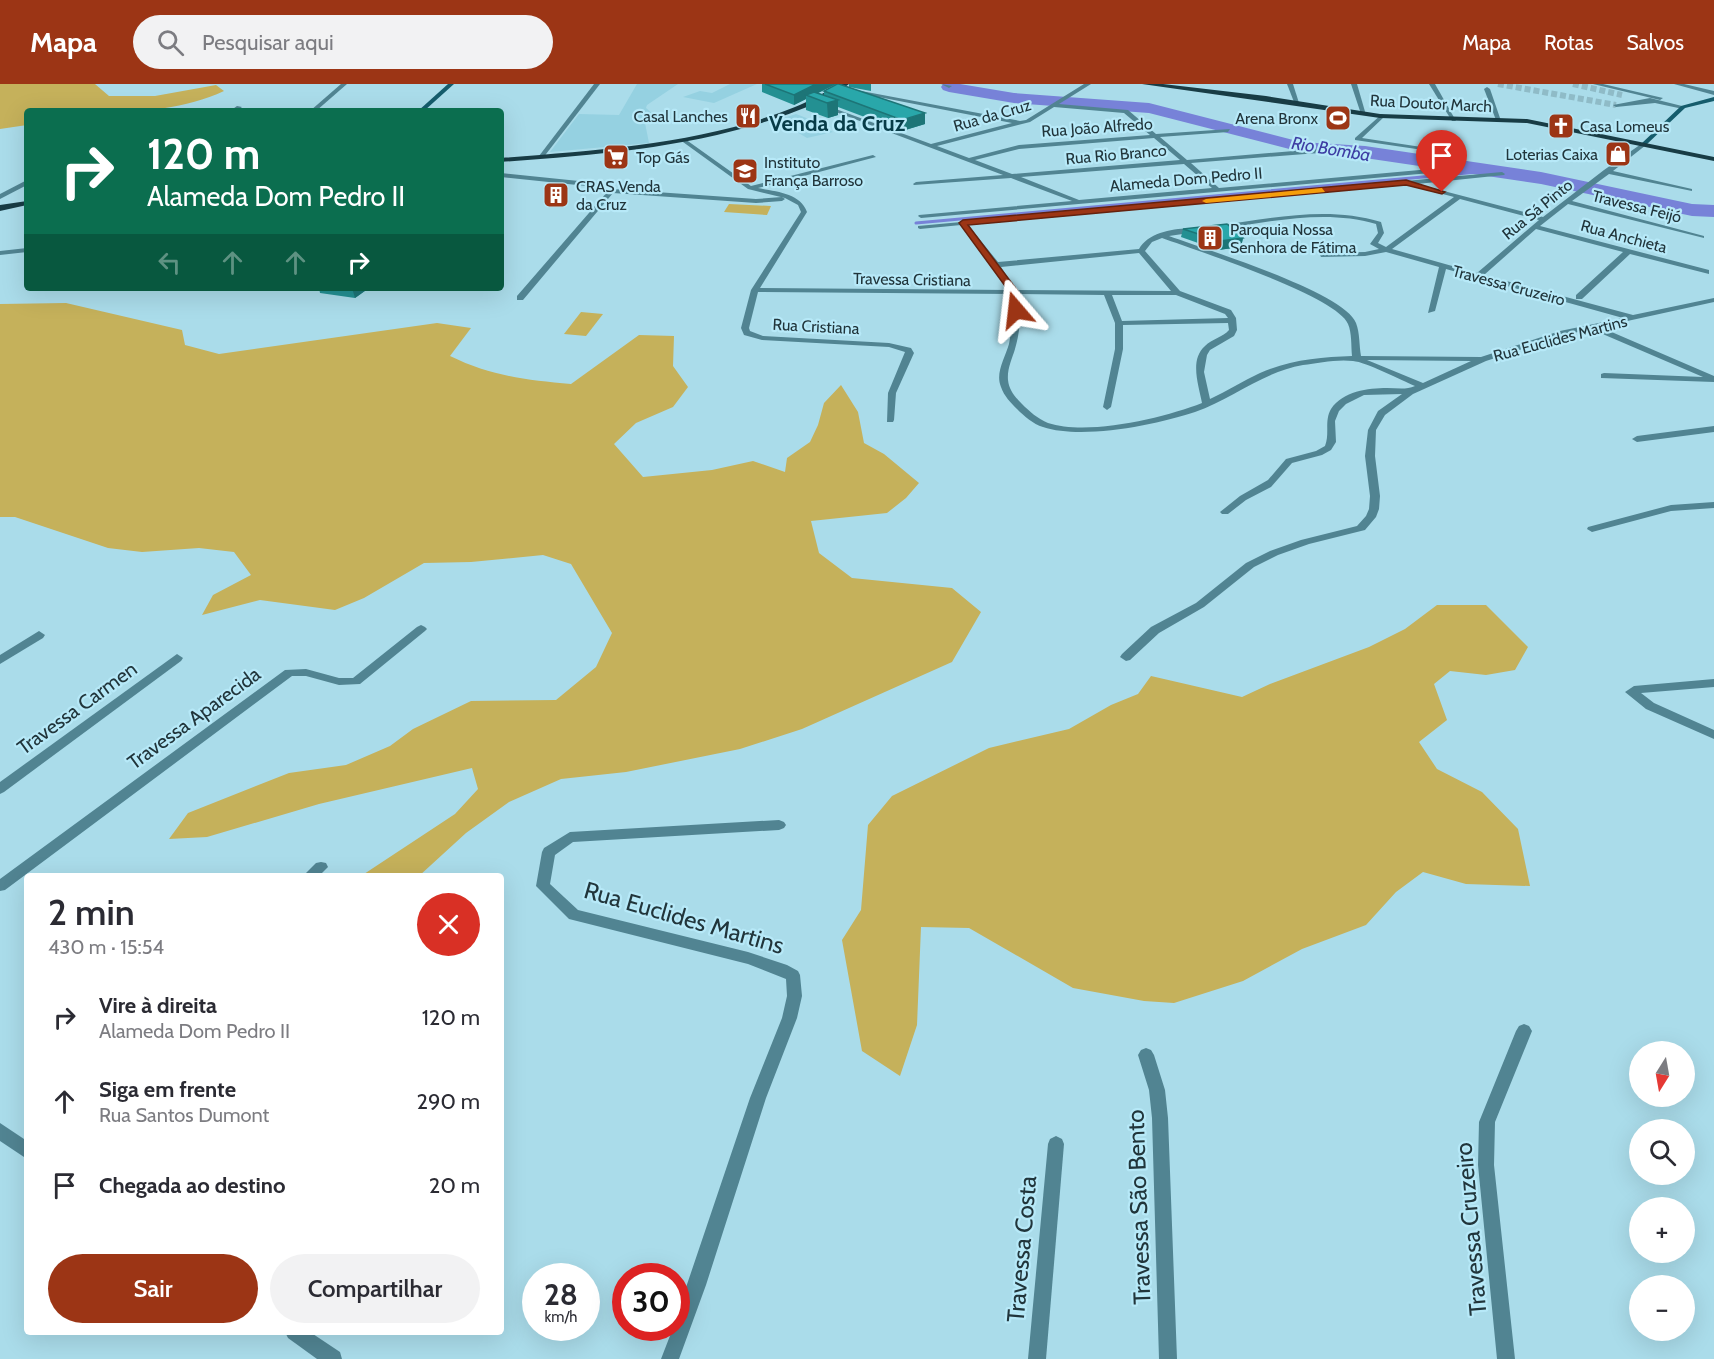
<!DOCTYPE html>
<html lang="pt">
<head>
<meta charset="utf-8">
<style>
	:root { --surface:#fff; --page:#f2f2f3; --text:#2b2b33; --muted:#7c7c81; --accent:#9c3515 }
	body { margin:0; font-family:Cabin,sans-serif; background:var(--page); color:var(--text); height:100vh; display:flex; flex-direction:column; font-size:22px; white-space:nowrap }
	* { box-sizing:border-box; margin:0 }
	p { font-size:20px; color:var(--muted) }
	.icon { flex:none; width:33px; height:33px; fill:none; stroke:currentColor; stroke-width:2; stroke-linecap:round; stroke-linejoin:round }
	.map { position:relative; flex:1; overflow:hidden }
	.panel { position:absolute; left:24px; top:789px; width:480px; height:462px; display:flex; flex-direction:column; background:var(--surface); border-radius:6px; box-shadow:0 6px 24px #0002 }
	.panel>* { flex:none }
	.top-card { position:absolute; left:24px; top:24px; width:480px; height:183px; border-radius:6px; box-shadow:0 6px 24px #0002; background:#0b6e4f; color:#fff; overflow:hidden }
	.needle { width:39px; rotate:191deg }
	.fabs { position:absolute; left:1629px; top:957px; display:grid; gap:12px }
	.fabs a { display:grid; place-items:center; width:66px; height:66px; border-radius:50%; background:var(--surface); box-shadow:0 6px 24px #0002; font-size:30px }
	.speed { position:absolute; left:522px; top:1179px; display:flex; gap:12px; font-size:30px; font-weight:700; text-align:center }
	.speed>* { display:grid; place-content:center; width:78px; height:78px; border-radius:50%; background:var(--surface); box-shadow:0 6px 24px #0002; line-height:1 }
	.speed small { font-size:15px; font-weight:400 }
	.speed .limit { border:9px solid #d22; background:#fff; color:#111 }
	.pin { position:absolute; display:grid; place-items:center; width:51px; height:51px; color:#fff; margin:-62px -26px; border-radius:50% 50% 50% 0; rotate:-45deg; box-shadow:0 0 6px #0007 }
	.pin .icon { rotate:45deg }
	.me { position:absolute; width:66px; margin:-33px; rotate:343deg; stroke-linejoin:round; filter:drop-shadow(0 0 4px #0008) }
	.turn { display:flex; align-items:center; gap:21px; height:126px; padding:0 24px; font-size:27px }
	.turn .icon { width:78px; height:78px; stroke-width:2.5 }
	.turn b { display:block; font-size:42px; line-height:51px }
	.lanes { display:flex; align-items:center; height:57px; padding:0 24px; background:#0003; justify-content:center; gap:30px; direction:ltr }
	.lanes .off { opacity:.35 }
	.round { display:grid; place-items:center; flex:none; width:63px; height:63px; border-radius:32px; background:var(--page) }
	.head { display:flex; align-items:center; justify-content:space-between; height:102px; padding:0 24px }
	h1 { font-size:36px; font-weight:600; line-height:45px }
	.button { display:flex; gap:12px; margin-top:auto; padding:12px 24px }
	.button a { flex:1; height:69px; border-radius:36px; background:var(--accent); color:#fff; font-size:24px; font-weight:600; line-height:69px; text-align:center }
	.button a+a { background:var(--page); color:var(--text) }
	ul { padding:0; list-style:none }
	li { display:flex; align-items:center; gap:18px; height:84px; padding:0 24px }
	li div { flex:1 }
	li b { display:block; font-size:22px }
	li em { font-style:normal }
	header { display:flex; align-items:center; gap:36px; box-sizing:border-box; height:84px; padding:0 30px; background:var(--accent); color:#fff }
	header strong { font-size:28px }
	nav { display:flex; gap:33px; margin-inline-start:auto; font-size:21px }
	.search { width:420px; height:54px; background:var(--page); display:flex; align-items:center; gap:15px; box-sizing:border-box; padding:0 21px; border-radius:33px; color:var(--muted); font-size:22px }
	.map>svg:first-child { display:block }
</style>
</head>
<body>
<header>
<strong>Mapa</strong>
<div class="search"><svg class="icon" aria-label="search" viewBox="0 0 24 24"><circle cx="10" cy="10" r="6"/><path d="M15 15l6 6"/></svg>Pesquisar aqui</div>
<nav><a>Mapa</a><a>Rotas</a><a>Salvos</a></nav>
</header>
<div class="map">
<svg width="1714" height="1275" viewBox="0 0 1714 1275">
	<rect width="100%" height="100%" fill="#aadcea"/>
	<g fill="#95d1e1">
		<polygon points="637,0 678,0 647,21 646,24 659,35 645,39 649,59 550,68 579,30 619,31"/>
		<polygon points="730,0 757,0 714,19 683,13 700,7 712,9"/>
		<polygon points="796,30 809,35 833,48 807,54 777,36"/>
	</g>
	<g fill="#c5b15b">
		<path d="M0,0h95l14,12h46l61,-11 8,6c-60,28 -133,20 -197,20v14l-27,4z"/>
		<polygon points="729,120 771,122 767,131 724,128"/>
		<path d="M66,219l116,27 3,15 34,9 218,-31 34,5 -21,28c41,20 76,24 121,28l68,-49 35,1 -1,30 15,21 -15,20 -37,16 -22,21 29,33 69,-7 41,-9 32,11 2,-14 23,-16 8,-17 6,-22 17,-18 17,27 6,31 20,11 35,29 -13,15 -19,15 -76,8 8,32 33,25 100,10 29,24 -29,50 -150,67 -62,20 -114,23 -65,7 -52,23 -43,31 -47,43h-58l94,-62 23,-25 -6,-21 -153,36 -112,33 -38,2 19,-26 101,-40 57,-8 44,-19 23,-17 58,-28 85,-1 40,-33 16,-34 -41,-69 -28,-9 -72,7 -47,1 -60,35 -29,12 -75,-10 -58,15 11,-20 38,-20 -17,-23 -35,-4 -57,4 -34,-4 -93,-31h-15v-213z"/>
		<polygon points="581,228 603,230 586,252 564,250"/>
		<polygon points="1437,521 1486,521 1528,563 1515,586 1486,591 1450,587 1434,600 1447,636 1419,658 1437,685 1482,708 1518,745 1530,802 1466,800 1423,788 1396,808 1366,841 1302,865 1243,897 1174,919 1144,917 1073,904 969,844 921,843 917,941 900,992 862,967 842,856 861,826 868,741 892,712 989,664 1069,645 1111,621 1138,610 1151,592 1242,613 1270,600 1369,563 1405,545"/>
	</g>
	<g fill="none" stroke-linecap="round" stroke-linejoin="round">
		<polyline stroke="#7782d8" stroke-width="3" points="916,139 1489,87"/>
		<polygon fill="#7782d8" fill-rule="evenodd" points="943,0 960,0 1014,9 1149,19 1301,58 1365,62 1541,88 1692,120 1714,121 1714,133 1692,132 1541,100 1365,74 1301,68 1149,29 1014,19 949,8 943,6 941,3"/>
		<g stroke="#8fbbc7" stroke-width="6" stroke-dasharray="6 3" stroke-linecap="butt">
			<polyline points="1498,0 1616,21"/>
			<polyline points="1573,0 1622,11"/>
		</g>
		<g fill="#518492" fill-rule="evenodd">
			<polygon points="341,0 347,0 316,27 310,27"/>
			<polygon points="594,0 600,0 543,74 539,74 539,72"/>
			<polygon points="941,0 952,2 949,4"/>
			<path d="M1084,0h7l-32,20 69,6 28,24 74,-5 -2,3 -68,5 27,23 131,-11 3,2 -3,2 -127,10 28,25 234,-21 3,2 -3,2 -532,47 -3,-2 1,-1 153,-14 -61,-23 -97,7 -1,-1 3,-2 87,-7 -183,-69 5,-1 106,39 81,-21 -159,-31 3,-2 164,31 6,-1zM1054,23l70,6 26,22 -131,10 -50,13 -32,-12 93,-24zM1154,54l26,22 -168,14 -37,-14 44,-11zM1184,80l28,24 -133,12 -58,-23z"/>
			<polygon points="1287,0 1293,0 1299,19 1294,18"/>
			<polygon points="1351,0 1357,0 1366,31 1361,30"/>
			<polygon points="1429,0 1435,0 1456,37 1452,37"/>
			<polygon points="1593,0 1603,0 1663,14 1660,16"/>
			<polygon points="1674,0 1684,0 1714,7 1714,11"/>
			<polygon points="1487,3 1490,5 1501,37 1496,36 1484,5"/>
			<polygon points="1650,14 1686,23 1683,25 1655,19 1616,23 1613,21"/>
			<polygon points="237,22 242,23 237,27 230,27"/>
			<polygon points="1382,30 1384,33 1362,54 1428,64 1430,67 1355,56 1355,54"/>
			<path d="M685,55l66,47 122,-31 3,2 -118,31c19,4 42,5 49,24l-47,76 249,2 -48,-65 -41,4 -2,-1v-2l584,-54 3,2 -1,1 -87,9 126,33 61,-47 40,-28 2,3 -33,26 79,18v2l-83,-17 -37,27 132,35v2l-136,-34 -28,22 169,44v4l-79,-20 -48,45h-6v-4l47,-43 -87,-23 -52,46 149,40 81,-17v4l-114,25 114,49v6l-113,-4v-4l3,-1 99,4 -112,-48 -26,6 -79,26 -73,33 -28,21 -9,15 -1,26 5,40 -1,13 -3,8 -11,13 -56,14 -31,11 -24,12 -50,40 -45,26 -29,27 -4,1 -6,-4 2,-3 29,-27 45,-24 50,-40 24,-12 31,-11 56,-14 9,-10 3,-7 1,-13 -5,-40 3,-26 10,-19 24,-17 -38,1 -18,9 -7,7 -4,10 1,21 -5,8 -9,5 -30,8 -21,24 -25,13 -18,14h-6l-2,-2 20,-16 28,-16 18,-21 30,-8 9,-5c5,-12 -1,-25 6,-37 12,-18 37,-21 56,-21 10,0 19,2 28,-2 -14,-6 -49,-24 -62,-25 -16,-2 -35,2 -50,4 -40,7 -71,34 -108,47 -39,13 -113,28 -152,15 -10,-3 -19,-11 -26,-18 -6,-6 -13,-13 -16,-22 -6,-14 4,-29 8,-43 3,-16 5,-34 1,-50l-252,-2 -9,36 1,3 13,5 126,7 22,5 3,5 -18,40 -2,27 -1,2h-6l1,-29 17,-41 -16,-5 -127,-7 -18,-5 -3,-7 10,-38 50,-78 -3,-7 -13,-7 -37,-9 -65,-47zM1412,100l1,2 41,11 -68,50 -8,-4 6,-10 -3,-11c-55,-17 -112,-3 -168,4l-3,2 3,2c53,-7 110,-22 163,-6l2,9 -8,11 9,5 -14,3 -41,1 -4,2 1,2 44,-1 21,-4 53,15 -11,46 7,-2 11,-42 177,49 -63,13 -79,26 -120,-1c-2,-10 -1,-23 -5,-33 -12,-31 -152,-74 -187,-87l27,-4 3,-2 -1,-1c-19,-2 -49,2 -59,20l-141,13 -30,-37zM1460,115l79,21 -62,53 -85,-24zM1162,154c33,12 175,58 186,86 4,9 3,22 4,32 -31,1 -63,4 -92,17 -17,8 -33,18 -50,26l-6,-27 3,-17 3,-5 24,-14 3,-6 -1,-12 -5,-8 -51,-19 -35,-40 7,-9zM1139,169l32,38 -155,-1 -15,-23zM1018,210l86,1 11,28v26l-12,58 4,3 4,-3 12,-58v-24l105,-2 1,7c-6,7 -17,9 -24,16 -16,14 -6,40 -3,57 -38,15 -114,33 -154,20 -10,-4 -19,-12 -26,-19 -7,-7 -13,-14 -14,-24 -1,-11 4,-21 7,-31 5,-17 7,-37 3,-55zM1112,211h64l49,19 3,4 -106,3zM1367,276l104,1 -48,22z"/>
			<polygon points="501,89 608,100 613,105 756,115 782,113 785,115 782,117 756,119 613,109 523,216 517,216 517,212 608,107 606,104 501,93"/>
			<polygon points="27,96 27,101 0,115 0,110"/>
			<polygon points="27,164 27,168 0,171 0,167"/>
			<polygon points="1714,342 1714,348 1637,358 1632,355 1637,352"/>
			<polygon points="1714,418 1714,424 1671,427 1592,448 1587,445 1588,443 1671,421"/>
			<polygon points="421,541 425,543 427,545 425,547 360,600 339,601 306,592 292,592 5,806 0,807 0,795 285,586 306,585 339,594 353,594 417,543"/>
			<polygon points="39,547 45,551 43,554 0,580 0,571"/>
			<polygon points="177,570 183,574 181,577 4,708 0,710 0,698"/>
			<polygon points="1714,595 1714,603 1641,609 1654,619 1714,646 1714,655 1646,625 1625,608 1634,602"/>
			<polygon points="779,736 784,738 786,741 784,744 779,746 573,758 555,771 550,800 578,826 748,868 787,881 798,887 800,891 802,912 797,934 766,1014 706,1201 679,1275 661,1275 673,1244 676,1244 676,1233 750,1014 782,934 787,912 786,895 748,880 569,835 536,802 542,768 544,764 570,748"/>
			<polygon points="321,778 326,779 328,783 319,792 303,792 316,779"/>
			<polygon points="1524,940 1529,942 1532,947 1495,1038 1494,1081 1515,1275 1497,1275 1478,1081 1479,1038 1516,947 1519,942"/>
			<polygon points="1146,964 1151,966 1154,971 1165,1006 1168,1034 1177,1275 1159,1275 1152,1034 1149,1006 1138,971 1141,966"/>
			<polygon points="0,1039 27,1057 27,1075 0,1057"/>
			<polygon points="1056,1052 1062,1055 1064,1060 1046,1275 1028,1275 1048,1060 1050,1055"/>
			<polygon points="285,1248 310,1248 340,1268 342,1275 317,1275 288,1254"/>
		</g>
		<g fill="#155c6c" fill-rule="evenodd">
			<polygon points="448,0 454,0 424,27 418,27"/>
			<polygon points="1714,13 1714,17 1685,24 1646,61 1641,60 1681,22"/>
		</g>
		<g fill="#183c45" fill-rule="evenodd">
			<path d="M841,0h8c-19,15 -46,25 -69,33 -90,31 -185,38 -279,45v-4c98,-8 202,-14 294,-51 16,-6 31,-16 46,-23z"/>
			<polygon points="1142,0 1163,0 1266,12 1380,30 1527,35 1714,73 1714,77 1527,39 1380,34"/>
			<polygon points="27,117 27,121 0,127 0,121"/>
		</g>
	</g>
	<g fill="#239092">
		<polygon points="762,0 836,0 818,9 824,11 824,7 925,40 902,47 838,23 838,31 828,34 806,26 806,15 794,21 762,8"/>
		<polygon points="849,0 871,0 871,7 849,3"/>
		<polygon points="1183,145 1243,154 1241,163 1218,166 1181,153"/>
		<polygon points="319,204 369,204 355,214 320,209"/>
	</g>
	<g fill="#1d7577">
		<polygon points="816,0 836,0 810,13 806,11 806,15 794,21 794,11"/>
		<polygon points="838,16 838,31 828,34 827,19"/>
		<polygon points="925,29 925,40 902,47 902,36"/>
		<polygon points="1243,154 1241,163 1218,166 1220,157"/>
		<polygon points="352,204 369,204 355,214"/>
	</g>
	<g fill="#29a7aa" stroke="#1d7577" stroke-width="1.5">
		<polygon points="765,0 816,0 794,11"/>
		<polygon points="837,0 839,0 925,29 902,36 824,7"/>
		<polygon points="814,8 838,16 827,19 806,11"/>
		<polygon points="1227,140 1243,154 1220,157 1183,145"/>
	</g>
	<polygon fill="#9c3515" stroke="#65220e" stroke-width="1.5" points="1406,96 1445,108 1442,110 1406,101 968,141 1020,210 1020,226 1016,229 1011,226 1011,210 959,139 963,136"/>
	<polygon fill="#f59e0b" points="1322,104 1325,108 1206,119 1202,117 1206,115"/>
	<defs>
		<g id="restaurant-square" transform="scale(1.35)"><rect x="-9" y="-9" width="18" height="18" rx="4" fill="#9c3515" stroke="#b7e9f8"/><path d="M-5-6h1v4h1v-4h1v4h1v-4h1v5L-1.5 .5V6h-2V.5L-5-1ZM5-6V6H3V1.5H1.5Q1.5-4 5-6Z" fill="#fff"/></g>
		<g id="stadium-square" transform="scale(1.35)"><rect x="-9" y="-9" width="18" height="18" rx="4" fill="#9c3515" stroke="#b7e9f8"/><path d="M0-5a6.5 5 0 1 0 0 10a6.5 5 0 1 0 0-10ZM-3.5-1.8h7v3.6h-7Z" fill="#fff"/></g>
		<g id="church-square" transform="scale(1.35)"><rect x="-9" y="-9" width="18" height="18" rx="4" fill="#9c3515" stroke="#b7e9f8"/><path d="M-1.2-6h2.4v3.5h3.3v2.4h-3.3V6h-2.4V-.1h-3.3v-2.4h3.3Z" fill="#fff"/></g>
		<g id="shop-square" transform="scale(1.35)"><rect x="-9" y="-9" width="18" height="18" rx="4" fill="#9c3515" stroke="#b7e9f8"/><path d="M-5-2.5h2.3a2.7 3.5 0 0 1 5.4 0H5L5.5 6h-11ZM-1.5-2.5h3a1.5 2.3 0 0 0-3 0Z" fill="#fff"/></g>
		<g id="supermarket-square" transform="scale(1.35)"><rect x="-9" y="-9" width="18" height="18" rx="4" fill="#9c3515" stroke="#b7e9f8"/><path d="M-6-5.5h2.5l.6 2H6L4.5 2H-2.5L-4.4-4H-6ZM-1.5 3.2a1.3 1.3 0 1 0 .1 0ZM3 3.2a1.3 1.3 0 1 0 .1 0Z" fill="#fff"/></g>
		<g id="school-square" transform="scale(1.35)"><rect x="-9" y="-9" width="18" height="18" rx="4" fill="#9c3515" stroke="#b7e9f8"/><path d="M0-5L7-2L0 1L-7-2ZM-4 1L0 2.5L4 1V4Q0 6-4 4Z" fill="#fff"/></g>
		<g id="building-square" transform="scale(1.35)"><rect x="-9" y="-9" width="18" height="18" rx="4" fill="#9c3515" stroke="#b7e9f8"/><path d="M-4-6H4V6H1V3H-1V6H-4ZM-2.5-4.3h1.7v1.8h-1.7ZM.8-4.3h1.7v1.8H.8ZM-2.5-1h1.7V.8h-1.7ZM.8-1h1.7V.8H.8Z" fill="#fff"/></g>
	</defs>
	<g fill-rule="evenodd">
		<use href="#restaurant-square" x="748" y="32"/>
		<use href="#stadium-square" x="1338" y="34"/>
		<use href="#church-square" x="1561" y="42"/>
		<use href="#shop-square" x="1618" y="70"/>
		<use href="#supermarket-square" x="616" y="73"/>
		<use href="#school-square" x="745" y="87"/>
		<use href="#building-square" x="556" y="111"/>
		<use href="#building-square" x="1210" y="154"/>
	</g>
	<g text-anchor="middle" stroke-width="4.5" stroke-linejoin="round" paint-order="stroke">
		<g font-size="16" fill="#21353b" stroke="#b7e9f8">
			<text transform="translate(1431 19) rotate(3)" y="6">Rua Doutor March</text>
			<text transform="translate(992 31) rotate(-16)" y="6">Rua da Cruz</text>
			<text transform="translate(1097 43) rotate(-4)" y="6">Rua João Alfredo</text>
			<text transform="translate(1116 70) rotate(-5)" y="6">Rua Rio Branco</text>
			<text transform="translate(1186 95) rotate(-5)" y="6">Alameda Dom Pedro II</text>
			<text transform="translate(1637 122) rotate(14)" y="6">Travessa Feijó</text>
			<text transform="translate(1537 125) rotate(-39)" y="6">Rua Sá Pinto</text>
			<text transform="translate(1624 152) rotate(15)" y="6">Rua Anchieta</text>
			<text transform="translate(912 195) rotate(1)" y="6">Travessa Cristiana</text>
			<text transform="translate(1509 201) rotate(15)" y="6">Travessa Cruzeiro</text>
			<text transform="translate(816 242) rotate(3)" y="6">Rua Cristiana</text>
			<text transform="translate(1560 254) rotate(-15)" y="6">Rua Euclides Martins</text>
		</g>
		<g font-size="16" fill="#21353b" stroke="#b7e9f8" text-anchor="start">
			<text x="728" y="38" text-anchor="end">Casal Lanches</text>
			<text x="1318" y="40" text-anchor="end">Arena Bronx</text>
			<text x="1580" y="48">Casa Lomeus</text>
			<text x="1598" y="76" text-anchor="end">Loterias Caixa</text>
			<text x="636" y="79">Top Gás</text>
			<text x="764" y="84">Instituto<tspan x="764" dy="18">França Barroso</tspan></text>
			<text x="576" y="108">CRAS Venda<tspan x="576" dy="18">da Cruz</tspan></text>
			<text x="1230" y="151">Paroquia Nossa<tspan x="1230" dy="18">Senhora de Fátima</tspan></text>
		</g>
		<g font-size="18" font-style="italic" fill="#3d3da3" stroke="#b7e9f8">
			<text transform="translate(1331 65) rotate(9)" y="6">Rio Bomba</text>
		</g>
		<g font-size="20" fill="#21353b" stroke="#b7e9f8">
			<text transform="translate(77 624) rotate(-36)" y="7">Travessa Carmen</text>
			<text transform="translate(194 634) rotate(-36)" y="7">Travessa Aparecida</text>
		</g>
		<g font-size="22" font-weight="bold" fill="#073c48" stroke="#b7e9f8">
			<text x="837" y="47">Venda da Cruz</text>
		</g>
		<g font-size="24" fill="#21353b" stroke="#b7e9f8">
			<text transform="translate(684 834) rotate(16)" y="8">Rua Euclides Martins</text>
			<text transform="translate(1139 1123) rotate(-92)" y="8">Travessa São Bento</text>
			<text transform="translate(1471 1145) rotate(-95)" y="8">Travessa Cruzeiro</text>
			<text transform="translate(1022 1165) rotate(-85)" y="8">Travessa Costa</text>
		</g>
	</g>
</svg>
<div class="fabs">
<a><svg class="needle" viewBox="-14 -14 28 28"><path d="M0-13l5 13h-10z" fill="#e53935"/><path d="M0 13l5-13h-10z" fill="#7c7c81"/></svg></a>
<a><svg class="icon" aria-label="search" viewBox="0 0 24 24"><circle cx="10" cy="10" r="6"/><path d="M15 15l6 6"/></svg></a>
<a>+</a>
<a>−</a>
</div>
<div class="speed"><div>28<small>km/h</small></div><div class="limit">30</div></div>
<div class="pin" style="left:1442px;top:108px;background:#d93025"><svg class="icon" aria-label="arrive" viewBox="0 0 24 24"><path d="M6 21V4h12l-3 4 3 4H6"/></svg></div>
<svg class="me" style="left:1016px;top:226px" viewBox="-20 -20 40 40"><path d="M0-17L14 15 0 8-14 15z" fill="#9c3515" stroke="#fff" stroke-width="4"/></svg>
<div class="top-card">
<div class="turn"><svg class="icon" aria-label="right" viewBox="0 0 24 24"><path d="M7 20v-9h11M14 6l5 5-5 5"/></svg><div><b>120 m</b>Alameda Dom Pedro II</div></div>
<div class="lanes"><svg class="icon off" aria-label="left" viewBox="0 0 24 24"><path d="M17 20v-9H6M10 6l-5 5 5 5"/></svg><svg class="icon off" aria-label="ahead" viewBox="0 0 24 24"><path d="M12 20V5M6 11l6-6 6 6"/></svg><svg class="icon off" aria-label="ahead" viewBox="0 0 24 24"><path d="M12 20V5M6 11l6-6 6 6"/></svg><svg class="icon" aria-label="right" viewBox="0 0 24 24"><path d="M7 20v-9h11M14 6l5 5-5 5"/></svg></div>
</div>
<section class="panel">
<div class="head"><div><h1>2 min</h1><p>430 m · 15:54</p></div><a class="round" style="background:#d93025;color:#fff"><svg class="icon" aria-label="close" viewBox="0 0 24 24"><path d="M6 6l12 12M18 6L6 18"/></svg></a></div>
<ul>
<li><svg class="icon" aria-label="right" viewBox="0 0 24 24"><path d="M7 20v-9h11M14 6l5 5-5 5"/></svg><div><b>Vire à direita</b><p>Alameda Dom Pedro II</p></div><em>120 m</em></li>
<li><svg class="icon" aria-label="ahead" viewBox="0 0 24 24"><path d="M12 20V5M6 11l6-6 6 6"/></svg><div><b>Siga em frente</b><p>Rua Santos Dumont</p></div><em>290 m</em></li>
<li><svg class="icon" aria-label="arrive" viewBox="0 0 24 24"><path d="M6 21V4h12l-3 4 3 4H6"/></svg><div><b>Chegada ao destino</b></div><em>20 m</em></li>
</ul>
<div class="button"><a>Sair</a><a>Compartilhar</a></div>
</section>
</div>
</body>
</html>
